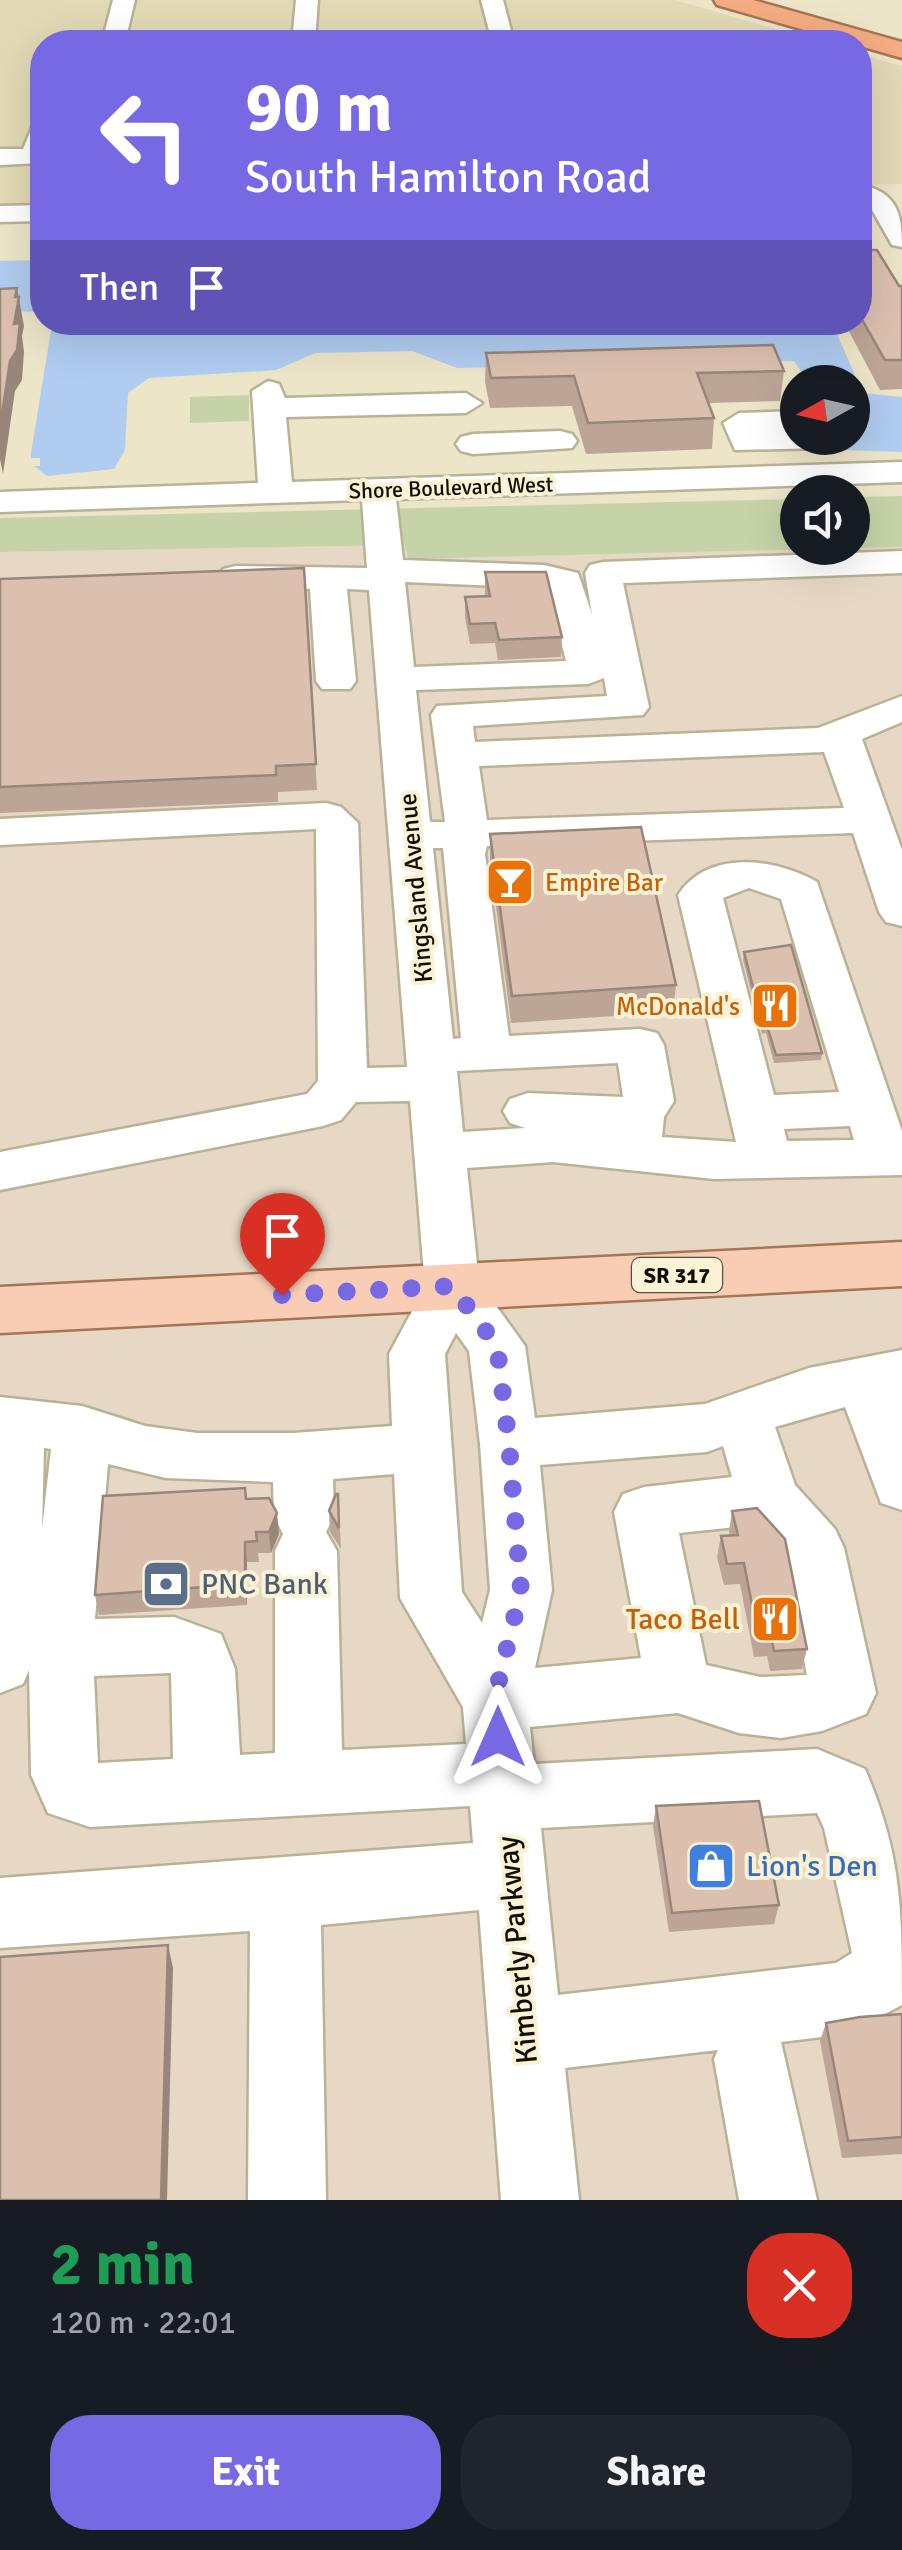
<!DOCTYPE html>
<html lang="en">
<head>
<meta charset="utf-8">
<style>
	:root { --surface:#171b24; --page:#20242c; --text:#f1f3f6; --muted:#9ea1a6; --accent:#7769e4 }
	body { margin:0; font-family:Signika,sans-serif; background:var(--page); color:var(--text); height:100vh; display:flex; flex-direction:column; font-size:38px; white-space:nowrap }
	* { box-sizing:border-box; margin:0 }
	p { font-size:32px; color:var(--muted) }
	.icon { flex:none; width:55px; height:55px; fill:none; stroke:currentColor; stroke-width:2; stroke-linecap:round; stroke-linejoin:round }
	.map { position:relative; height:2200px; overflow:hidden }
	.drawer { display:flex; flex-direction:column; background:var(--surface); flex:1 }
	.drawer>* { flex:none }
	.guide { position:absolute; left:30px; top:30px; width:842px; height:305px; border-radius:40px; box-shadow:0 10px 40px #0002; background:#7769e4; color:#fff; overflow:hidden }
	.needle { width:65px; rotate:262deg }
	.fabs { position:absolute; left:780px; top:365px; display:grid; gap:20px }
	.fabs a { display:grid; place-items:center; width:90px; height:90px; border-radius:50%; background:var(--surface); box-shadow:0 10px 40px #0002; font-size:50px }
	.pin { position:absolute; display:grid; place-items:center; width:85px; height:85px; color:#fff; margin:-102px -42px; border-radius:50% 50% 50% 0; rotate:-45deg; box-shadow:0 0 10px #0007 }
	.pin .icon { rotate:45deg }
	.me { position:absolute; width:110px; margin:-55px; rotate:0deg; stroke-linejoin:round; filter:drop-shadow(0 0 8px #0008) }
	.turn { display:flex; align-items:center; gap:35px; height:210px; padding:0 50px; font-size:45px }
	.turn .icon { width:130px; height:130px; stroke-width:2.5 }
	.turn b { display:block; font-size:70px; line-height:85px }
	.then { display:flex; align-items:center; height:95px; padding:0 50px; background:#0003; gap:20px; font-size:38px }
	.round { display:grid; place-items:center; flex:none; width:105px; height:105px; border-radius:40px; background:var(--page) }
	.summary { display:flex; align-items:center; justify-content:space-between; height:170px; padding:0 50px }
	h1 { font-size:60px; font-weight:800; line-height:75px; color:#1e9e55 }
	.button { display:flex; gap:20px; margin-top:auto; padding:20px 50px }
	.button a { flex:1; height:115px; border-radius:40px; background:var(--accent); color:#fff; font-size:40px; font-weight:800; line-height:115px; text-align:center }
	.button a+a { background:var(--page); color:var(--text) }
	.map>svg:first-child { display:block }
</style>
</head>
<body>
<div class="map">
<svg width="902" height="2200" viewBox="0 0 902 2200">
	<rect width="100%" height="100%" fill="#ece5c8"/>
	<polygon fill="#e7d8c5" points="406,545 409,559 902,547 902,2200 0,2200 0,552"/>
	<g fill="#e2dab5">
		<polygon points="0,0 675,0 820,42 42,42 42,209 0,210"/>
		<polygon points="860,54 902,66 902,184 860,185"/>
	</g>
	<g fill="#c6d3a8">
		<polygon points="249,395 249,421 190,423 190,397"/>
		<polygon points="902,496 902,547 408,559 405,545 0,552 0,518 797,499 798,548 852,548 853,497"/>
	</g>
	<g fill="#b0ccf0">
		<polygon points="42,260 42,312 0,311 0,261"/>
		<path d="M331,322l1,8c14,4 39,5 47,-8l453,1 31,70 39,4v55l-59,-2 -9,-12h18v-56h-44l-14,-21 -337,7 -45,-17 -97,2 -39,17 -127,8 -21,15 -3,57 -11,19 -67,7 -13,-10h6v-8h-9v-5l21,-129z"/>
	</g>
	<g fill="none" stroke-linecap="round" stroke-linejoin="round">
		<g stroke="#b8b296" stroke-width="5">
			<g id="minor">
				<polygon points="113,0 135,0 125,42 102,42"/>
				<polygon points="296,0 318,0 315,42 292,42"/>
				<polygon points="481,0 503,0 514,42 492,42"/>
				<polygon points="42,122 42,163 0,165 0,149 23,149 33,125"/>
				<path d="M860,184c37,9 42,28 42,63l-10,-2 -24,-42 -8,-2z"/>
				<polygon points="42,205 42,221 0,222 0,206"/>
				<path d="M268,381l11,3 6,14 181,-5 16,10 -16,10 -180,4 6,65 610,-20v20l-506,17 7,61 141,5 34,8 14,41 -7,-41 5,-8 13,-3 299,-11v22l-279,10 26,124 -6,8 -170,11 2,16 343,-14 84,-32v26l-40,17 40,111v76l-16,-4 -7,-10 -26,-79 -366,13 -2,8 24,182 131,-7 17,4 7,12 10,56 -10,16 -2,20 74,5 -58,-247c30,-46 97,-37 139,-13l85,249v44l-188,4 -161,-17 -86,6 12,114 46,64 10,72 170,-14 104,-36 93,-18v160l-21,-7 -36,-96 -70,20 20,58 40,44 9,19 32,145 -10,21 -44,17 -41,7 -42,-5 -61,-20 -148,14 4,37 283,-15 48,20c37,86 37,141 37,236l-56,29 -65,8 36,158h-78l-25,-141 4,-9 -153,18 14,132h-78l-22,-290 -158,15 5,275h-78l2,-269 -250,17v-70l473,-35 -3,-37 -380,21 -42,-14 -17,-38 -2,-105 -6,14 -23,9v-296l82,9 63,20 52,7h96l99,-7 -3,-72 36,-67 -15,-186 -54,1 -15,18 -18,6 -323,64v-38l307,-58 11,-13 -2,-252 -316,16v-26l326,-16 15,4 17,16 9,245 40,-1 -38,-477 -22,-1 9,92 -6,8h-28l-6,-8 -6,-92 -87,-4 -5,-8 5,-8 13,-3 131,2 -5,-68 -362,12v-20l258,-9 -6,-92zM405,582l143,6 18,73 -152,6zM604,678l3,18 -170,10 -6,9 14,107h-15l-14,-132 172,-6zM824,752l20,56 -357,12 -8,-54zM433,848h10l18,190 -8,1zM749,888l32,11 58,193 -65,3 -51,-197zM618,1063l5,34 -95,-4 -18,6 -7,12 7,12 15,5 -62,4 -6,-61zM850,1126l4,14 -67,1 -3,-12zM456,1333l13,18 11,93 10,146 -8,33 -20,-31 -17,-238zM723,1446l9,31 -88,10 -21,7 -9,18 27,146 -106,10 17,-78 -12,-125 167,-13zM44,1448l7,1 -9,80zM108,1464l58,14 107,4 1,34 9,18 -8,17v202l-35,2 -5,-86 -14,-35 -47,-17 -79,2zM394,1474l6,124 63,109 3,37 -124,6 -5,-199 -11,-19 8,-16 -1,-37zM755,1525l29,33 23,117 -47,2 -54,-12 -27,-132zM171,1673l2,86 -75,4 -4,-87zM817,1813l7,15 28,125 -16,10 -278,32 -17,-167z"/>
				<polygon points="798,411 798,431 759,433 798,431 798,438 825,438 823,448 735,450 723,423 739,413"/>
				<polygon points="560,431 572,434 577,441 572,448 473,454 461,451 456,444 461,437 473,434"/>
			</g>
		</g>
		<g stroke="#a57556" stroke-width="5">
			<polygon id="major" points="902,1242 902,1286 0,1333 0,1287"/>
		</g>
		<g stroke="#a57556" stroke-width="5">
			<polygon id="highway" points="714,0 753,0 902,42 902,58 717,5"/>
		</g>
		<use href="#minor" fill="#fff" fill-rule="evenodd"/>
		<use href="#major" fill="#f9cdb4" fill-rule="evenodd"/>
		<use href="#highway" fill="#f5ac82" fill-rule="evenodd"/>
	</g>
	<g fill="#bca596">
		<polygon points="860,209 867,222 863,249 899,286 902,286 902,389 880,390 844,322 860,322"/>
		<polygon points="486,353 784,371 780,401 708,403 714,418 712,449 586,454 572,406 490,408 485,382"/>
		<polygon points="304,568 317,790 278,792 278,802 0,813 0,579"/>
		<polygon points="485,572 562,637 561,657 498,660 495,643 470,644 465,617 465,597 485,596"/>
		<polygon points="490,834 676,985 673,1012 511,1023 490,860"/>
		<polygon points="744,952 822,1053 821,1060 774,1063 766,1033 762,1034 743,960"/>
		<polygon points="245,1488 247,1499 279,1534 271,1553 258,1553 259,1562 247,1562 247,1605 99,1615 95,1595"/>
		<polygon points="338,1494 341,1549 330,1532 329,1511"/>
		<polygon points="732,1511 807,1649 802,1669 770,1671 767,1656 754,1657 740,1584 724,1585 717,1557 721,1536 730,1536 729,1532"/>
		<polygon points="656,1806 779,1905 774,1924 669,1932 653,1826"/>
		<polygon points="902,2014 902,2154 842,2158 820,2041 826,2023"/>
	</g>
	<g fill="#99867a">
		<polygon points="17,288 24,326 22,336 24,352 22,380 15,391 3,474 0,459 0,427 10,361"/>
		<polygon points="277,1513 279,1534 271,1553 269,1532"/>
		<polygon points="245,1542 247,1562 247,1605 245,1584"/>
		<polygon points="168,1945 173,1968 167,2200 161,2200"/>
	</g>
	<g fill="#dbc0af" stroke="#99867a" stroke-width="2.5">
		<polygon points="860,209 867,222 860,222"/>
		<polygon points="860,228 861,250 877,250 899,286 902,286 902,360 885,360 860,316"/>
		<polygon points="17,288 15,297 19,297 14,324 20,323 17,350 10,361 0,427 0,289"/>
		<polygon points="773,345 784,371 697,373 714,418 588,423 574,376 491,378 486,353"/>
		<polygon points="304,568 316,764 276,766 276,775 0,787 0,579"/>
		<polygon points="485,572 546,572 562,637 499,640 495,623 470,624 465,597 490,596"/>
		<polygon points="641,827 676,985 512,996 490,834"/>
		<polygon points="791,945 822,1053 776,1055 767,1026 763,1026 744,952"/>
		<polygon points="245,1488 246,1499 269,1498 277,1513 269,1532 256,1532 257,1541 245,1542 245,1584 95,1595 103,1496"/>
		<polygon points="336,1494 338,1494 339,1528 329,1511"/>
		<polygon points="757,1508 785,1539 807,1649 774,1651 771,1636 758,1636 744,1563 727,1564 721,1536 738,1535 732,1511"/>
		<polygon points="759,1801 779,1905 672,1913 656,1806"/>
		<polygon points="168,1945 161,2200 0,2200 0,1957"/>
		<polygon points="902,2014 902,2137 848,2141 826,2023 860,2017"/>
	</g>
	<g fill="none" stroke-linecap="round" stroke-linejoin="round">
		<polyline stroke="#7769e4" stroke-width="18" stroke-dasharray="0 32.4" points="282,1295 452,1286 497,1346 509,1444 521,1590 494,1701 498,1737"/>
	</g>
	<defs>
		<g id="bar-square" transform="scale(2.5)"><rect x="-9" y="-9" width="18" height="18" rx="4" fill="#e8710a" stroke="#f9f2d5"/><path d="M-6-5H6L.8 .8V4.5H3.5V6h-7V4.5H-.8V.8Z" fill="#fff"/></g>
		<g id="restaurant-square" transform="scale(2.5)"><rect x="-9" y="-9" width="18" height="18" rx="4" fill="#e8710a" stroke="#f9f2d5"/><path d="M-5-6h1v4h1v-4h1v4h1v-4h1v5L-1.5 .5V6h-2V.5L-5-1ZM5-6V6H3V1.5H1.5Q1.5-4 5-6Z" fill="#fff"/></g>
		<g id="bank-square" transform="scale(2.5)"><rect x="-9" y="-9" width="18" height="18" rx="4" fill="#5c6f8a" stroke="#f9f2d5"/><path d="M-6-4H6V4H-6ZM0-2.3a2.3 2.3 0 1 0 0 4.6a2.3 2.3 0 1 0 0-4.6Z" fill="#fff"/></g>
		<g id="shop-square" transform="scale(2.5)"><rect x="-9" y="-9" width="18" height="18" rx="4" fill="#3f7fe0" stroke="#f9f2d5"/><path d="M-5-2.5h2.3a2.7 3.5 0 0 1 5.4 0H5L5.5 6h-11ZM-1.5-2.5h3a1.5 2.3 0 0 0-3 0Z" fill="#fff"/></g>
	</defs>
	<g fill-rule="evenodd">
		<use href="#bar-square" x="510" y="882"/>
		<use href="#restaurant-square" x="775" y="1006"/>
		<use href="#bank-square" x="166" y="1584"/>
		<use href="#restaurant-square" x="775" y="1619"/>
		<use href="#shop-square" x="711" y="1866"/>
	</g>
	<g text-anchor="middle" stroke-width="8" stroke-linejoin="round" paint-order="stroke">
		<g font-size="22" fill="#100e05" stroke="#f9f2d5">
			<text transform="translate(451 487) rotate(-2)" y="8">Shore Boulevard West</text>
		</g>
		<rect fill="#f9f2d5" stroke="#565243" stroke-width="2.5" x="632" y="1258" width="90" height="34" rx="8"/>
		<g font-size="22" font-weight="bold" fill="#100e05">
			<text x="677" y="1283">SR 317</text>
		</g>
		<g font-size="25" fill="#c56008" stroke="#f9f2d5" text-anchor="start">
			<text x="545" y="891">Empire Bar</text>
			<text x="740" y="1015" text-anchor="end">McDonald's</text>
		</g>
		<g font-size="25" fill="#100e05" stroke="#f9f2d5">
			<text transform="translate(415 888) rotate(-95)" y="9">Kingsland Avenue</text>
		</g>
		<g font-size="30" fill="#4e5e75" stroke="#f9f2d5" text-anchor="start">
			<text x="201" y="1594">PNC Bank</text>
		</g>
		<g font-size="30" fill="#c56008" stroke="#f9f2d5" text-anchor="end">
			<text x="740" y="1629">Taco Bell</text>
		</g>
		<g font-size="30" fill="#366cbe" stroke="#f9f2d5" text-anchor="start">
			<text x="746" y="1876">Lion's Den</text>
		</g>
		<g font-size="30" fill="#100e05" stroke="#f9f2d5">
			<text transform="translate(517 1950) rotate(-95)" y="10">Kimberly Parkway</text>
		</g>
	</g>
</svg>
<div class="fabs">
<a><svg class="needle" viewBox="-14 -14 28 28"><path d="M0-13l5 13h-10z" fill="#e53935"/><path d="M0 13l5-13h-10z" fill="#9ea1a6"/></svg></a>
<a><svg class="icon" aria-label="sound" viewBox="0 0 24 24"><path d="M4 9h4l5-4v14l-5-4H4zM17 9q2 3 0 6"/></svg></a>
</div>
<div class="pin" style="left:282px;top:1295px;background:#d93025"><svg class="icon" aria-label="arrive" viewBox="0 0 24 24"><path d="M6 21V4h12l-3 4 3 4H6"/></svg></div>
<svg class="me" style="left:498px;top:1737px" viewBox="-20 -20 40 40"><path d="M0-17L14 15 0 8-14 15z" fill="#7769e4" stroke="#fff" stroke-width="4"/></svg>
<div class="guide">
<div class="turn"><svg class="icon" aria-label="left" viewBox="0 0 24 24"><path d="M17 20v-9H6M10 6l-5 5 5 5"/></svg><div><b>90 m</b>South Hamilton Road</div></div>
<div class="then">Then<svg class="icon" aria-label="arrive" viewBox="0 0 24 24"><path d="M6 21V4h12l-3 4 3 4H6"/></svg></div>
</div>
</div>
<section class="drawer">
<div class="summary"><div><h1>2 min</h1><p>120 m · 22:01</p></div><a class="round" style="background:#d93025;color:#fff"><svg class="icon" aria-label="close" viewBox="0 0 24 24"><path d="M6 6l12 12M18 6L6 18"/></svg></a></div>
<div class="button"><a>Exit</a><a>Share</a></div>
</section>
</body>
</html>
